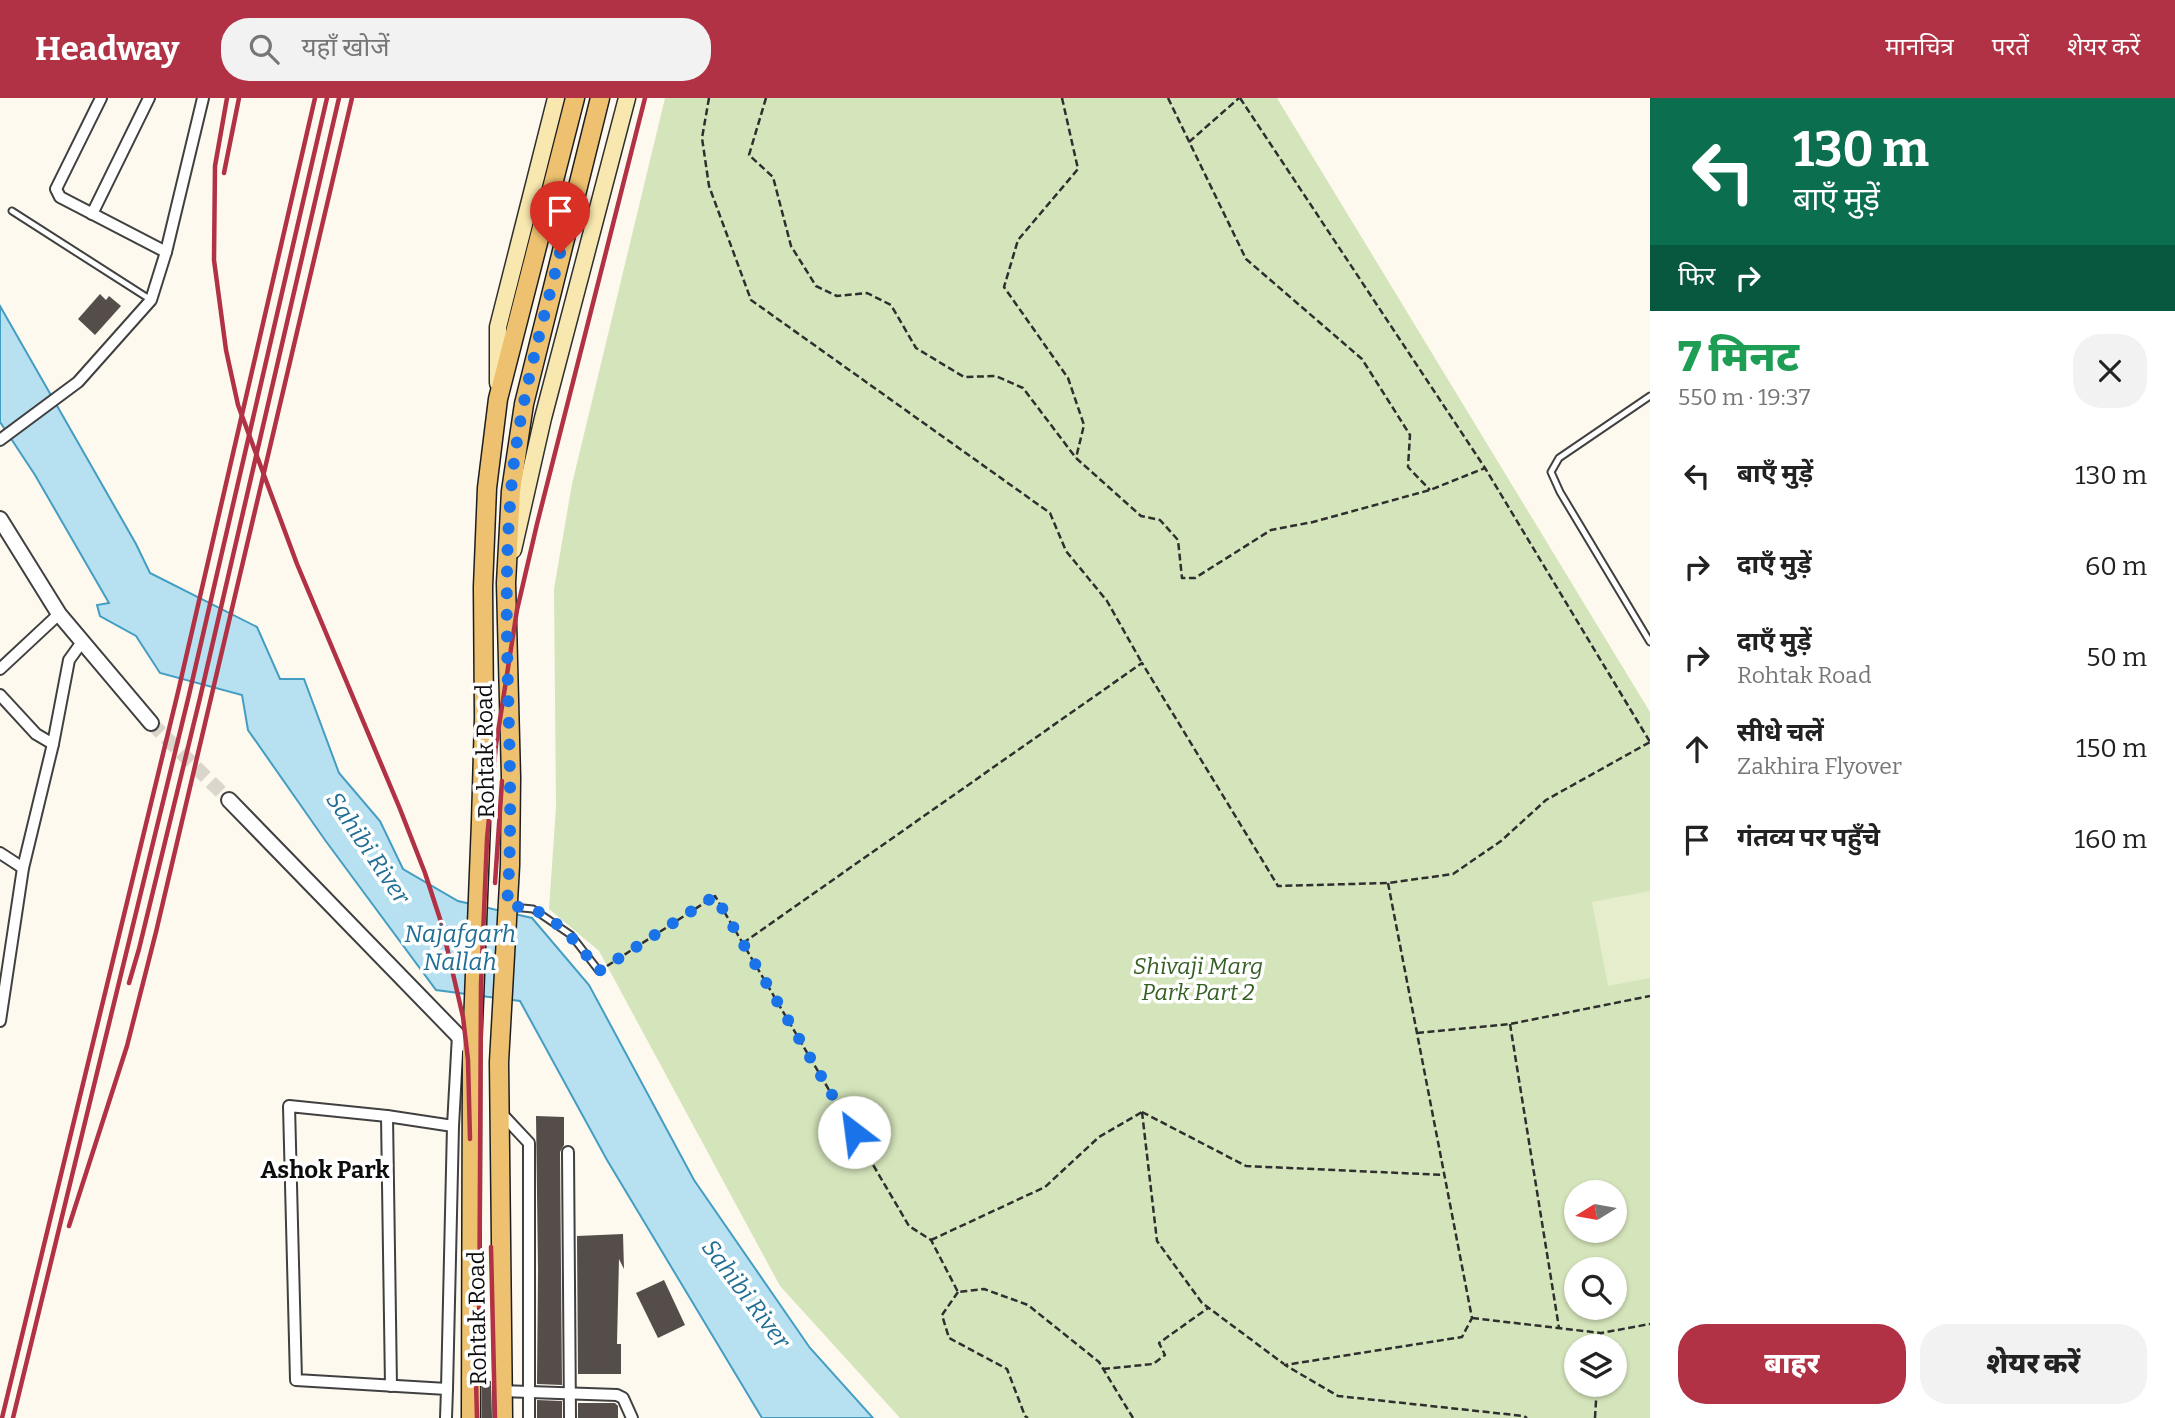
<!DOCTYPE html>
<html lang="hi">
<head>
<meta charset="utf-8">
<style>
	:root { --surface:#fff; --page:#f2f2f2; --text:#222; --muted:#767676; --accent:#b13145 }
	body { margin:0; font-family:Bitter,"Noto Sans Devanagari",serif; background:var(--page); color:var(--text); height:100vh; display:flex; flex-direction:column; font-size:26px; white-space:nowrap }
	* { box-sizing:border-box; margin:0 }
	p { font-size:23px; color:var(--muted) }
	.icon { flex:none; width:38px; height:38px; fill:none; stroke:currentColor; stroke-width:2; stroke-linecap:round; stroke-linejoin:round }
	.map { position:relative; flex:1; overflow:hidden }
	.side { display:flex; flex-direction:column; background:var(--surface); width:525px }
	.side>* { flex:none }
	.banner { background:#0b6e4f; color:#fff; overflow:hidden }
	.needle { width:46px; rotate:259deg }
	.fabs { position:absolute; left:1564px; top:1082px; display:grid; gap:14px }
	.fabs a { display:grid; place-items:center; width:63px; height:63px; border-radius:50%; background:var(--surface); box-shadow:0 2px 5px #0004; font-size:35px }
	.pin { position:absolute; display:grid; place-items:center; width:60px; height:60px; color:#fff; margin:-72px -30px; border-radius:50% 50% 50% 0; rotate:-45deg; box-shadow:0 0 7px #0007 }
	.pin .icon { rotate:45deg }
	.me { position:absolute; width:77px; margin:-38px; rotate:330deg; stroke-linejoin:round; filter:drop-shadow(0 0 5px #0008) }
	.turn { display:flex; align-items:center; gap:24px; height:147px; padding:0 28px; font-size:32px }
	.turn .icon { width:91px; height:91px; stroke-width:2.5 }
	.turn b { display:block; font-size:49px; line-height:60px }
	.then { display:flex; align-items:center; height:66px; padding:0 28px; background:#0003; gap:14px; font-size:26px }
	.round { display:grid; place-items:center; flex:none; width:74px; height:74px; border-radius:28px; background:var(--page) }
	.overview { display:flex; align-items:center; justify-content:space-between; height:119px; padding:0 28px }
	h1 { font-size:42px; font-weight:800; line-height:52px; color:#1e9e55 }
	.action { display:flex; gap:14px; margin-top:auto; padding:14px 28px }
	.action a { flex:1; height:80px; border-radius:28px; background:var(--accent); color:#fff; font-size:28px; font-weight:800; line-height:80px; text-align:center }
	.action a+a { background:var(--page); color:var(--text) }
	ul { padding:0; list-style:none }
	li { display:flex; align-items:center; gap:21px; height:91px; padding:0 28px }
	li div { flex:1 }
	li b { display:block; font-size:26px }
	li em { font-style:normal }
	header { display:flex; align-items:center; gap:42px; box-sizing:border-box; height:98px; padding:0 35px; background:var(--accent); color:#fff }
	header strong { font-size:33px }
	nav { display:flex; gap:38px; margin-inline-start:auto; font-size:24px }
	.search { width:490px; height:63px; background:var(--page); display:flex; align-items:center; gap:18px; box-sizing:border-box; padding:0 24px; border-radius:28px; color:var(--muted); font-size:26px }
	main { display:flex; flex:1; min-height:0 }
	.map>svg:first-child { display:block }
</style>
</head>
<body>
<header>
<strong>Headway</strong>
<div class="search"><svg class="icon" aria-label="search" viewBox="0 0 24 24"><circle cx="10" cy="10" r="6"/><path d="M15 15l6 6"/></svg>यहाँ खोजें</div>
<nav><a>मानचित्र</a><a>परतें</a><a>शेयर करें</a></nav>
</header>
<main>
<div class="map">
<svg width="1650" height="1320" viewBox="0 0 1650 1320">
	<rect width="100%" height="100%" fill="#fef9ee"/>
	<path fill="#d5e5bb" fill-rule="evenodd" d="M665,0h612l373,614v706h-750l-120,-132 -181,-335 -50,-42 7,-102 -2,-218 18,-105zM1577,1094h38v38h-38zM1577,1171h38v38h-38zM1577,1248h38v38h-38z"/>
	<polygon fill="#e5edcc" points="1650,793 1650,880 1608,888 1592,804"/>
	<polygon fill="#b7e1f1" stroke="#449dc2" stroke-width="2" points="0,208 136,446 150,475 257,529 280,581 304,581 339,675 380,723 403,771 458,803 532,820 589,887 694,1082 810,1250 873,1320 762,1320 607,1062 520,903 436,892 325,742 248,632 242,597 160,575 136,538 100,518 97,507 109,505 35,377 0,324"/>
	<g fill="#554d4a">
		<polygon points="100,196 106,202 109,198 121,208 95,237 78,221"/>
		<polygon points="536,1018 564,1019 564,1047 560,1054 562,1287 537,1286 538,1172"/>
		<polygon points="623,1136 624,1171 619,1161 617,1246 621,1246 621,1276 578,1276 577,1138"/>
		<polygon points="664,1182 685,1227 658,1240 636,1195"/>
		<polygon points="482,1283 491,1283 492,1320 482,1320"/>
		<polygon points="537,1302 562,1303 562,1320 537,1320"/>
		<polygon points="578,1305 615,1305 618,1308 618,1320 578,1320"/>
	</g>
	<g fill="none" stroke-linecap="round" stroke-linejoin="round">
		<polyline stroke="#dad6cc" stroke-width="14" stroke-dasharray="14 7" stroke-linecap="butt" points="151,625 229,702"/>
		<g stroke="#404040" stroke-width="9">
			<g id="service">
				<polyline points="12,113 151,202"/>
				<polyline points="1650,298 1559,360 1551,374 1560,394 1650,544"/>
				<polyline points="512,809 533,811 571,837 599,873"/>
			</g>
		</g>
		<g stroke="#404040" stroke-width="14">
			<g id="minor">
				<polyline points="101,0 56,91 60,99 166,154"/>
				<polyline points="92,116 149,0"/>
				<polyline points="0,342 78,284 151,202 166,154 203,0"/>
				<polyline points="0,571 59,516"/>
				<polyline points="0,597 36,636 53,646"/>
				<polyline points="0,755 23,770"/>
				<polyline points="0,923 23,770 53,646 69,562 82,544"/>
				<polyline points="499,1013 529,1045 529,1320"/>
				<polyline points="387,1018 391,1288"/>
				<polyline points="568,1054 570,1320"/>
				<polyline points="447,1291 453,1028 458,937"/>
				<polyline points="503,1293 617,1297 623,1300 632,1320"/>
				<polyline points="446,1320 447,1291 296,1282 289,1008 387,1018 453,1028"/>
			</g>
		</g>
		<g stroke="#404040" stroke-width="18">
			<g id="tertiary">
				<polyline points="0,421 59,516 151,625"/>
				<polyline points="229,702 472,952"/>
			</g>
		</g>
		<g stroke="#2f2f2f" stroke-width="19">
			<g id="secondary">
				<polyline points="498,285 498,229 556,0"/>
				<polyline points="513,452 543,320 627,0"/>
			</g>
		</g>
		<g stroke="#1e1e1e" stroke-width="21">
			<g id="primary">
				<polyline points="471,1320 472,952 481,724 484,620 483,489 487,390 498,301 575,0"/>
				<polyline points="503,1320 499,964 510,768 511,680 506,485 511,393 524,306 600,0"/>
			</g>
		</g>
		<g stroke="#2f2f2f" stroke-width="2.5" stroke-dasharray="7 3.5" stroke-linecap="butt">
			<polyline points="709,0 702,40 709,88 751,202 1050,415 1066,453 1107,503 1142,565"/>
			<polyline points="766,0 749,57 773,79 791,148 816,188 837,198 867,195 891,207 916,250 964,279 996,278 1023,290 1076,360 1141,418 1160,422 1178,442 1182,480 1195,480 1271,432 1313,424 1430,392 1485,370"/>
			<polyline points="1062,0 1078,71 1018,142 1004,189 1068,280 1084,327 1076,360"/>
			<polyline points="1168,0 1246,161 1362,261 1410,337 1408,369 1430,392"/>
			<polyline points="1240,0 1485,370 1650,644"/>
			<polyline points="1189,44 1239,0"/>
			<polyline points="1388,785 1472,1220 1462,1239 1285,1267 1338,1298 1524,1318 1527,1320"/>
			<polyline points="743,845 1142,565 1278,788 1388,785 1453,776 1501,743 1546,702 1650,644"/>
			<polyline points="607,868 715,798 909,1128 931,1142 958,1194 984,1191 1028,1207 1099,1264 1133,1320"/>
			<polyline points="1510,926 1559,1230"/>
			<polyline points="1417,935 1510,926 1650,898"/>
			<polyline points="1142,1014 1246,1068 1444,1077"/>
			<polyline points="1142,1014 1157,1143 1202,1205 1284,1266"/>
			<polyline points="931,1142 1045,1089 1099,1039 1142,1014"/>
			<polyline points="958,1194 942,1217 949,1240 1007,1271 1025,1318 1028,1320"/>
			<polyline points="1472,1220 1601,1235 1650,1226"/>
			<polyline points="1600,1248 1601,1235"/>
			<polyline points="1103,1271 1153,1266 1165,1257 1159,1245 1208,1210"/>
			<polyline points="1595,1320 1597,1286"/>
		</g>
		<use href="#service" stroke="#fff" stroke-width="5"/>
		<use href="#minor" stroke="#fff" stroke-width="10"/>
		<use href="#tertiary" stroke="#fff" stroke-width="14"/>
		<use href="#secondary" stroke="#f8e8af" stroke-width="16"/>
		<use href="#primary" stroke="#edc16f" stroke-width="18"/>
		<g stroke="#b13145" stroke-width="4.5">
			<polyline points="227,0 215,68 214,162 226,252 238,307 297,466 400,711 425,775 441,824 463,919 468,962 470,1041"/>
			<polyline points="224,75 239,0"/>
			<polyline points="495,785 502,683"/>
			<polyline points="129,885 139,851 200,600 339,0"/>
			<polyline points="69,1128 127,948 156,834 352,0"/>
			<polyline points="491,1149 495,1320"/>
			<polyline points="2,1320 178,594 315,0"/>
			<polyline points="13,1320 189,597 327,0"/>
			<polyline points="477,1320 476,1283 479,1265 481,886 487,741 496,647 517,512 537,426 645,0"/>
		</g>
	</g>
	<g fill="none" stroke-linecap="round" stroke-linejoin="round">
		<path stroke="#1a73e8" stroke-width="12" stroke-dasharray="0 21.6" d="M560,155c-19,78 -43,158 -49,239 -12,138 6,276 -4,414 8,1 20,0 28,4 27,13 46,38 64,61l116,-75 139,236"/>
	</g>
	<g text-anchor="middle" stroke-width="7" stroke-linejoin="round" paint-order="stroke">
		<g font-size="23" fill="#0d0d0d" stroke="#fff">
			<text transform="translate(485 653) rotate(-91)" y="8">Rohtak Road</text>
			<text transform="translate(477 1220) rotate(-91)" y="8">Rohtak Road</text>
		</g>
		<g font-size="23" font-style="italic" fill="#365f23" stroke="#fff">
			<text x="1198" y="876">Shivaji Marg<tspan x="1198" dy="26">Park Part 2</tspan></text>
		</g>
		<g font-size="24" font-style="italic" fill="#216e94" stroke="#fff">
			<text transform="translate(368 750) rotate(56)" y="8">Sahibi River</text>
			<text x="460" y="844">Najafgarh<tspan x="460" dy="28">Nallah</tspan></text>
			<text transform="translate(746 1196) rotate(53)" y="8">Sahibi River</text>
		</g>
		<g font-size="24" font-weight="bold" fill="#0d0d0d" stroke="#fff">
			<text x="325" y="1080">Ashok Park</text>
		</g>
	</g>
</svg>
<div class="fabs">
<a><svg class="needle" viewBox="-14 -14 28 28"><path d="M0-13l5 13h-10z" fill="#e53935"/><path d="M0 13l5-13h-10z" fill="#767676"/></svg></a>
<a><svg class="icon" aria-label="search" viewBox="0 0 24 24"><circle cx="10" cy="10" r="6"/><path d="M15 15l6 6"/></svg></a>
<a><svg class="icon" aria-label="layers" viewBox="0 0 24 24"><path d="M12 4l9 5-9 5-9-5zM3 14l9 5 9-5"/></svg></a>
</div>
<div class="pin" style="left:560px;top:155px;background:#d93025"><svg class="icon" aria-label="arrive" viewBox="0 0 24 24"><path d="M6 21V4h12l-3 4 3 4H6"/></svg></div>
<svg class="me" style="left:854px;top:1034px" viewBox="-20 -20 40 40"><circle r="19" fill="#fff"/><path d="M0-13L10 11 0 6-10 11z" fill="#1a73e8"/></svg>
</div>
<section class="side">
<div class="banner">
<div class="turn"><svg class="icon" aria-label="left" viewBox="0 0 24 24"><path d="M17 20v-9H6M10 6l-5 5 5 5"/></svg><div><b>130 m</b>बाएँ मुड़ें</div></div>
<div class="then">फिर<svg class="icon" aria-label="right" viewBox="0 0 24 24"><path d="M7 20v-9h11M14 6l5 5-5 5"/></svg></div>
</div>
<div class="overview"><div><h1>7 मिनट</h1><p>550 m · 19:37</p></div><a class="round"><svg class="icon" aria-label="close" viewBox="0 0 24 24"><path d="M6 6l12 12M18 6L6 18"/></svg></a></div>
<ul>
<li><svg class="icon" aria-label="left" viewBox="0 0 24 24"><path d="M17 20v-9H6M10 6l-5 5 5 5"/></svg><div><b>बाएँ मुड़ें</b></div><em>130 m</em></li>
<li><svg class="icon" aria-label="right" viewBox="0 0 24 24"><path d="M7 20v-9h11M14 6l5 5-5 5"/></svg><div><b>दाएँ मुड़ें</b></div><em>60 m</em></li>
<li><svg class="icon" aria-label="right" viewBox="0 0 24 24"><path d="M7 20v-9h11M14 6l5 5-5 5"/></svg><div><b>दाएँ मुड़ें</b><p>Rohtak Road</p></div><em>50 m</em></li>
<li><svg class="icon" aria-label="ahead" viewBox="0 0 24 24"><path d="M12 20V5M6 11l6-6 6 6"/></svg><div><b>सीधे चलें</b><p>Zakhira Flyover</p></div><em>150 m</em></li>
<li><svg class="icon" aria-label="arrive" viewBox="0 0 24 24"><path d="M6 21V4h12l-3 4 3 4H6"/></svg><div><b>गंतव्य पर पहुँचे</b></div><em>160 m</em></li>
</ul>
<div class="action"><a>बाहर</a><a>शेयर करें</a></div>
</section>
</main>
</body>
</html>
